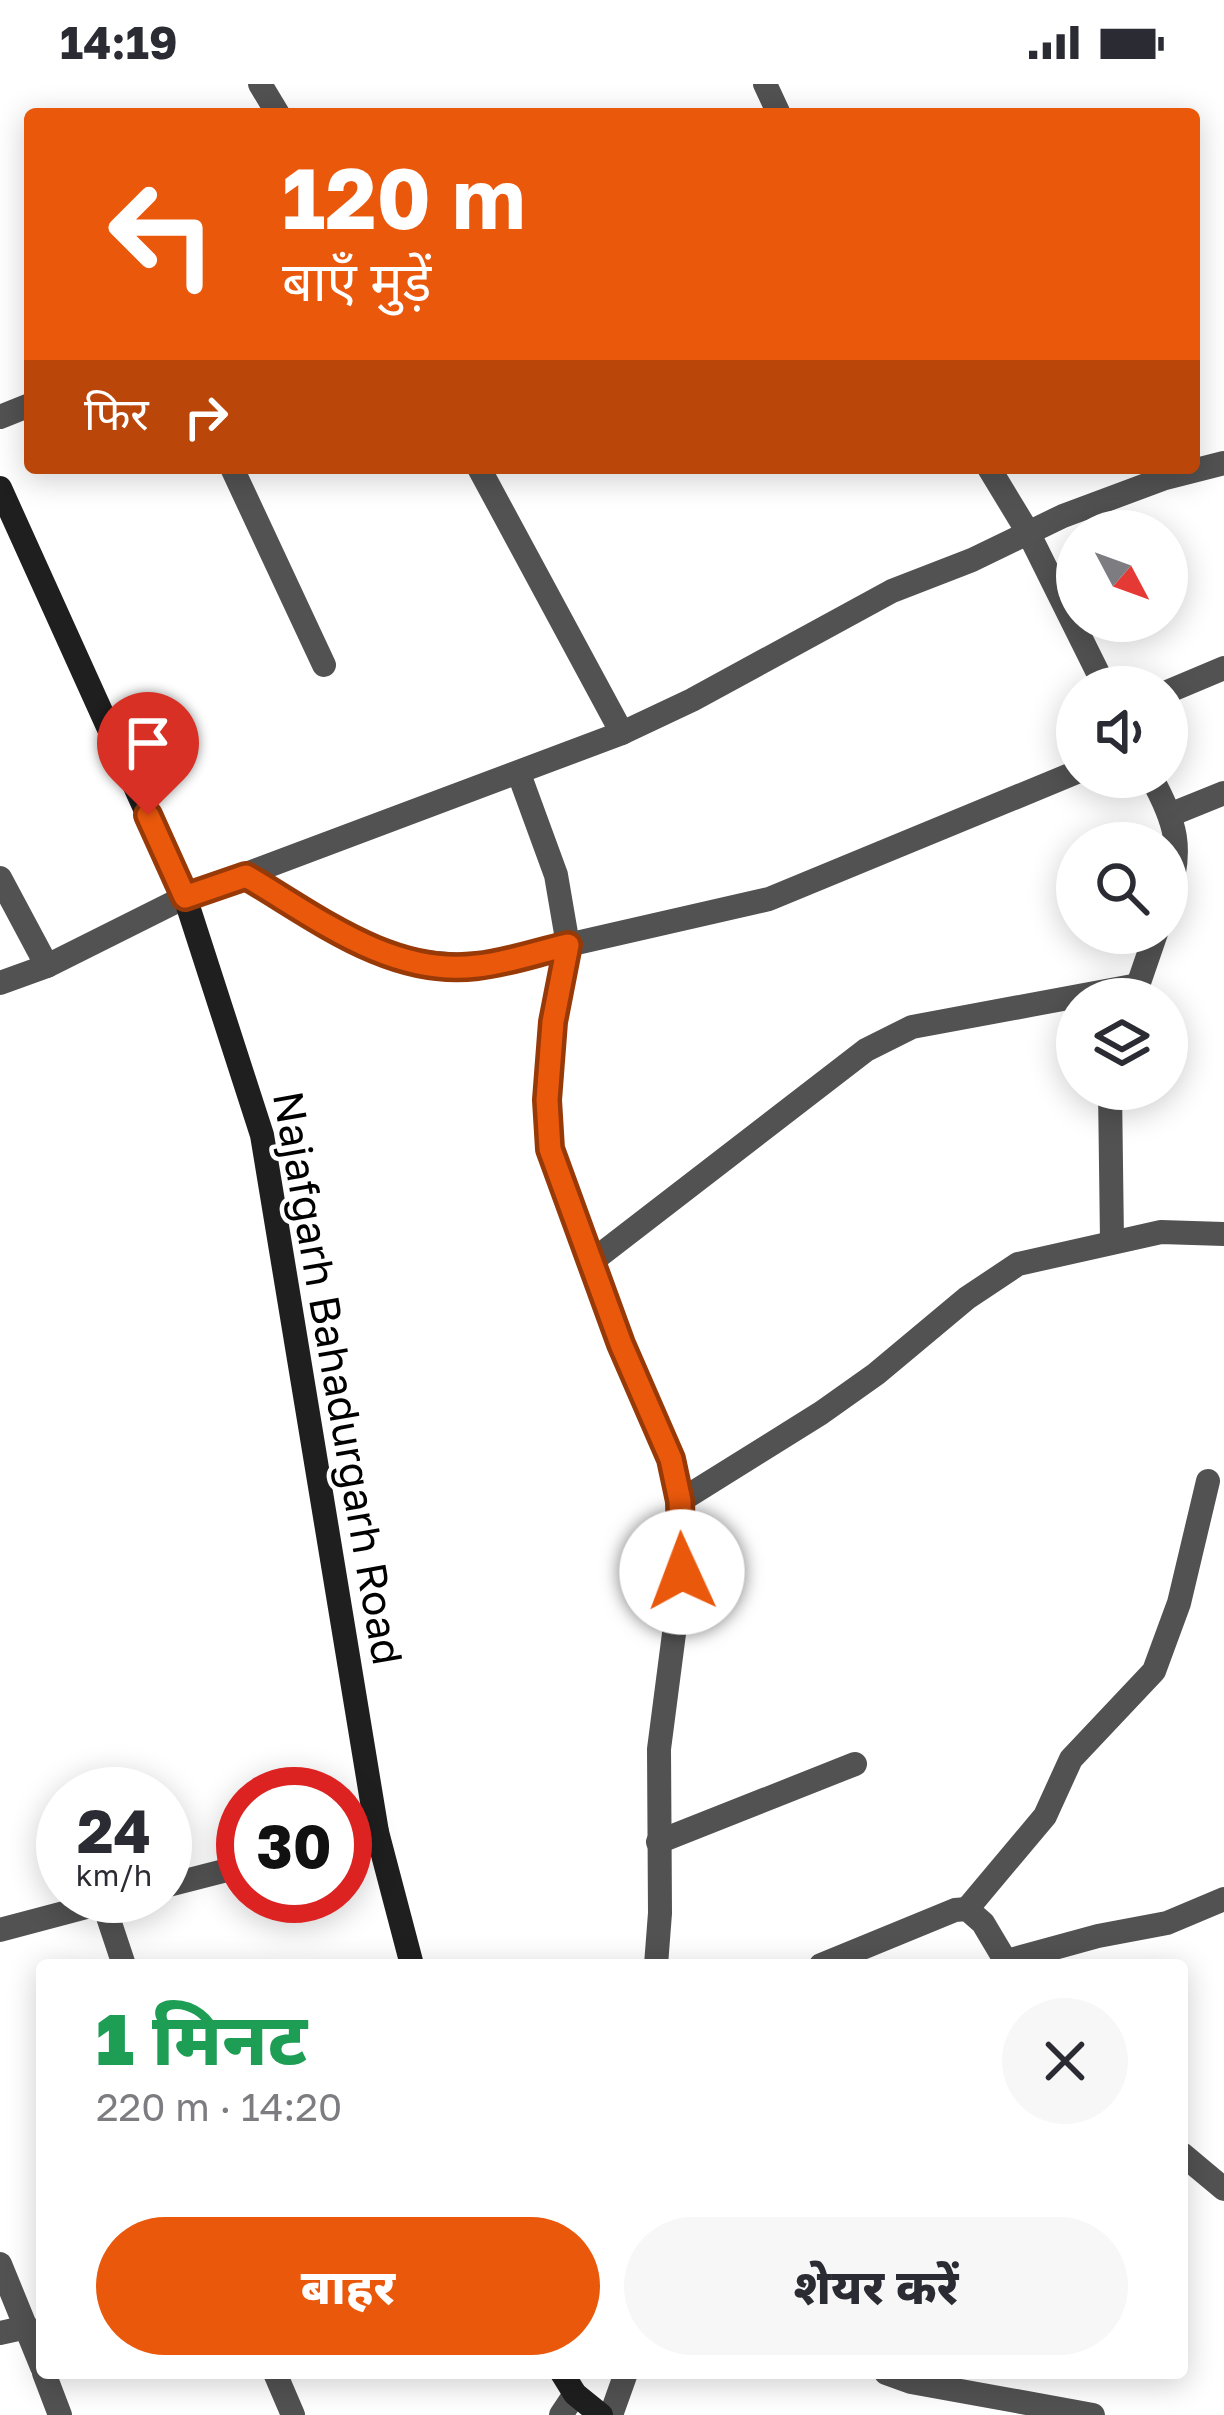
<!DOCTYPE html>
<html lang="hi">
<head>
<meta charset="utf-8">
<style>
	:root { --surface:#fff; --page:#f7f7f7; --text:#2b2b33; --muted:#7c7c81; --accent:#ea580c }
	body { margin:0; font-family:"Golos Text","Noto Sans Devanagari",sans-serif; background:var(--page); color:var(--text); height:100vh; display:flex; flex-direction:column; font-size:45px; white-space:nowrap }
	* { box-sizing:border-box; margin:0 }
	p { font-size:39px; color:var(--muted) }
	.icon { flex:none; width:66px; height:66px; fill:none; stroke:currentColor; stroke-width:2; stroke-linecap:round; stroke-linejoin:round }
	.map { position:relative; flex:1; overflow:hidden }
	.details { position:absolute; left:36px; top:1875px; width:1152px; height:420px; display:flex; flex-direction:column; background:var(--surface); border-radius:12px; box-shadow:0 6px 30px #0003 }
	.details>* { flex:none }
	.hud { position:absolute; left:24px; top:24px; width:1176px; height:366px; border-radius:12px; box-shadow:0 6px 30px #0003; background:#ea580c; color:#fff; overflow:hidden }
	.needle { width:78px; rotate:131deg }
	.tools { position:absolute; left:1056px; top:426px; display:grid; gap:24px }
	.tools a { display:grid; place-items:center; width:132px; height:132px; border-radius:50%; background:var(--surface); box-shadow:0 6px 30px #0003; font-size:60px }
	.speed { position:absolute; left:36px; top:1683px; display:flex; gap:24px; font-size:60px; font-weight:700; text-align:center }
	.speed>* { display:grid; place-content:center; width:156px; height:156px; border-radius:50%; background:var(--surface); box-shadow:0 6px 30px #0003; line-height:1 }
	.speed small { font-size:30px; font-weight:400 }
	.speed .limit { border:18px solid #d22; background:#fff; color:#111 }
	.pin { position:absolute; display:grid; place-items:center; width:102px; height:102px; color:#fff; margin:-123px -51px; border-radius:50% 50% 50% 0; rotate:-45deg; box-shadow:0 0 12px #0007 }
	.pin .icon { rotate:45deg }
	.me { position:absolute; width:132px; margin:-66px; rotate:358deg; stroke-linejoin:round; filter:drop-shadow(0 0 9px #0008) }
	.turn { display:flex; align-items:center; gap:42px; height:252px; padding:0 60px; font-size:54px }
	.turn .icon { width:156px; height:156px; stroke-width:2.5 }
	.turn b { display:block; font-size:84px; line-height:102px }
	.then { display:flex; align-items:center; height:114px; padding:0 60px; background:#0003; gap:24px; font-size:45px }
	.round { display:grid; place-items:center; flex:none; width:126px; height:126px; border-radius:63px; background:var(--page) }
	.summary { display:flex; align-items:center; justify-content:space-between; height:204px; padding:0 60px }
	h1 { font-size:72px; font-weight:800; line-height:90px; color:#1e9e55 }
	.button { display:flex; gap:24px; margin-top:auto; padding:24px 60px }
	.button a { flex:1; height:138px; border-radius:72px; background:var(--accent); color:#fff; font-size:48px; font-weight:800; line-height:138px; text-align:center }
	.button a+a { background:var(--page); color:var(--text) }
	.status { display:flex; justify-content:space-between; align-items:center; height:84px; padding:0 60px; background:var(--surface); direction:ltr }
	.status svg { height:33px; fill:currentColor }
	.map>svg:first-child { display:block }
</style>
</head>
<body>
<div class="status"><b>14:19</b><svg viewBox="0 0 49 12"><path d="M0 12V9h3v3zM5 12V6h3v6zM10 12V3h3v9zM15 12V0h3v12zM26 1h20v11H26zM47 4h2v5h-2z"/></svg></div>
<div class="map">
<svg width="1224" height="2331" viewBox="0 0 1224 2331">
	<rect width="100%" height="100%" fill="#fff"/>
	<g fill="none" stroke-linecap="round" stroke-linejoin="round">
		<g stroke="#525252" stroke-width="24">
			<polyline points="260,0 278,30"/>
			<polyline points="765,0 779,30"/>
			<polyline points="0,333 30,321"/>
			<polyline points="232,384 324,581"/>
			<polyline points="479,384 622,649"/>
			<polyline points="989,384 1029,450 1105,603"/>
			<polyline points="1167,608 1224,584"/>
			<polyline points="519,690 556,791 568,861 553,937 547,1016 550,1065 621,1260 671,1375 680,1417 682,1488 659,1665 660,1829 656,1881"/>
			<path d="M1151,693c25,45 33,72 16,123"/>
			<polyline points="1172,730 1224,709"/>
			<polyline points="246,792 371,865 408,877 476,882 769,815 1077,688"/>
			<polyline points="0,794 47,882"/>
			<polyline points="0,899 47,882 185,813 622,649 692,616 892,507 972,476 1063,432 1165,394 1224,379"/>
			<polyline points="1134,913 1156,849"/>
			<polyline points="1110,1005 1112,1157"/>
			<polyline points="591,1178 866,966 912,943 1138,901"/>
			<polyline points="680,1417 821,1329 876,1290 967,1214 1018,1180 1161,1148 1224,1150"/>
			<polyline points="345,1756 377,1748"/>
			<polyline points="658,1758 855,1680"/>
			<polyline points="165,1802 243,1782"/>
			<polyline points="103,1818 124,1881"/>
			<polyline points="967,1825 1045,1732 1071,1675 1154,1587 1179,1519 1208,1397"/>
			<polyline points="0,1846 128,1812"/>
			<polyline points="1007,1877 1098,1852 1167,1839 1224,1815"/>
			<polyline points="821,1881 955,1826 967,1825 983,1839 1008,1881"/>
			<polyline points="1182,2070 1224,2105"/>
			<polyline points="0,2180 42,2283"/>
			<polyline points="0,2249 27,2243"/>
			<polyline points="44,2289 60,2331"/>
			<polyline points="275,2289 293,2331"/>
			<polyline points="886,2289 911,2298 1093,2331"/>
			<polyline points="561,2331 575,2310"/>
			<polyline points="611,2331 626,2289"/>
		</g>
		<g stroke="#1f1f1f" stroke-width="24">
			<polyline points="0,404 185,813 262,1051 377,1748 412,1881"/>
			<polyline points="562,2289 575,2310 601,2331"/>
		</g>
	</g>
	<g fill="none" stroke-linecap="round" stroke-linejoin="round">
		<g stroke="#983908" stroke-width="30">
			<path id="route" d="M148,731l37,82 61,-21c70,41 145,101 231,90 30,-3 61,-14 91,-21l-15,77 -6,78 3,49 71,195 50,115 9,42 2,71"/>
		</g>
		<use href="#route" stroke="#ea580c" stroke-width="21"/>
	</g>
	<g text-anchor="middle" stroke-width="9" stroke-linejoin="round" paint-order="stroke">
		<g font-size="42" fill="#000" stroke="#fff">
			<text transform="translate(338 1294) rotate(80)" y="15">Najafgarh Bahadurgarh Road</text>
		</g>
	</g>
</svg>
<div class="tools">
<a><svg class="needle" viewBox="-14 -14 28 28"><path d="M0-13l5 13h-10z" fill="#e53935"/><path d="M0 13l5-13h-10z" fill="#7c7c81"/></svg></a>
<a><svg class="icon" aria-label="sound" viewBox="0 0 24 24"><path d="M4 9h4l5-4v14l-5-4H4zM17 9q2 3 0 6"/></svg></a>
<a><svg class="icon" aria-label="search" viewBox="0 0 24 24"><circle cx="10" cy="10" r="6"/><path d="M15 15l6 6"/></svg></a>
<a><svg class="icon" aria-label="layers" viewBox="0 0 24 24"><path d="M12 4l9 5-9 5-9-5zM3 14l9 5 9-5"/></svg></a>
</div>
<div class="speed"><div>24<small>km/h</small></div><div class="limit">30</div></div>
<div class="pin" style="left:148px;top:731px;background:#d93025"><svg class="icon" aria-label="arrive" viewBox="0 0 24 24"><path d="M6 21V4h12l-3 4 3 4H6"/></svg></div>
<svg class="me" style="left:682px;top:1488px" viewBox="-20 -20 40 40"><circle r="19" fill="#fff"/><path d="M0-13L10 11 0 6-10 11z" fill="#ea580c"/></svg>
<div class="hud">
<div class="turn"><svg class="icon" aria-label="left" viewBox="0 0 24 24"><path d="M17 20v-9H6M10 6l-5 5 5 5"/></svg><div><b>120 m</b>बाएँ मुड़ें</div></div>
<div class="then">फिर<svg class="icon" aria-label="right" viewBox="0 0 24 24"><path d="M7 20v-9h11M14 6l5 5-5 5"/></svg></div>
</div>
<section class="details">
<div class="summary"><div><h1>1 मिनट</h1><p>220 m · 14:20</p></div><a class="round"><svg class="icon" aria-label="close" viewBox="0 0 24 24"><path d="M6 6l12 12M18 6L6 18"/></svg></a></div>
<div class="button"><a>बाहर</a><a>शेयर करें</a></div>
</section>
</div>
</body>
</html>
